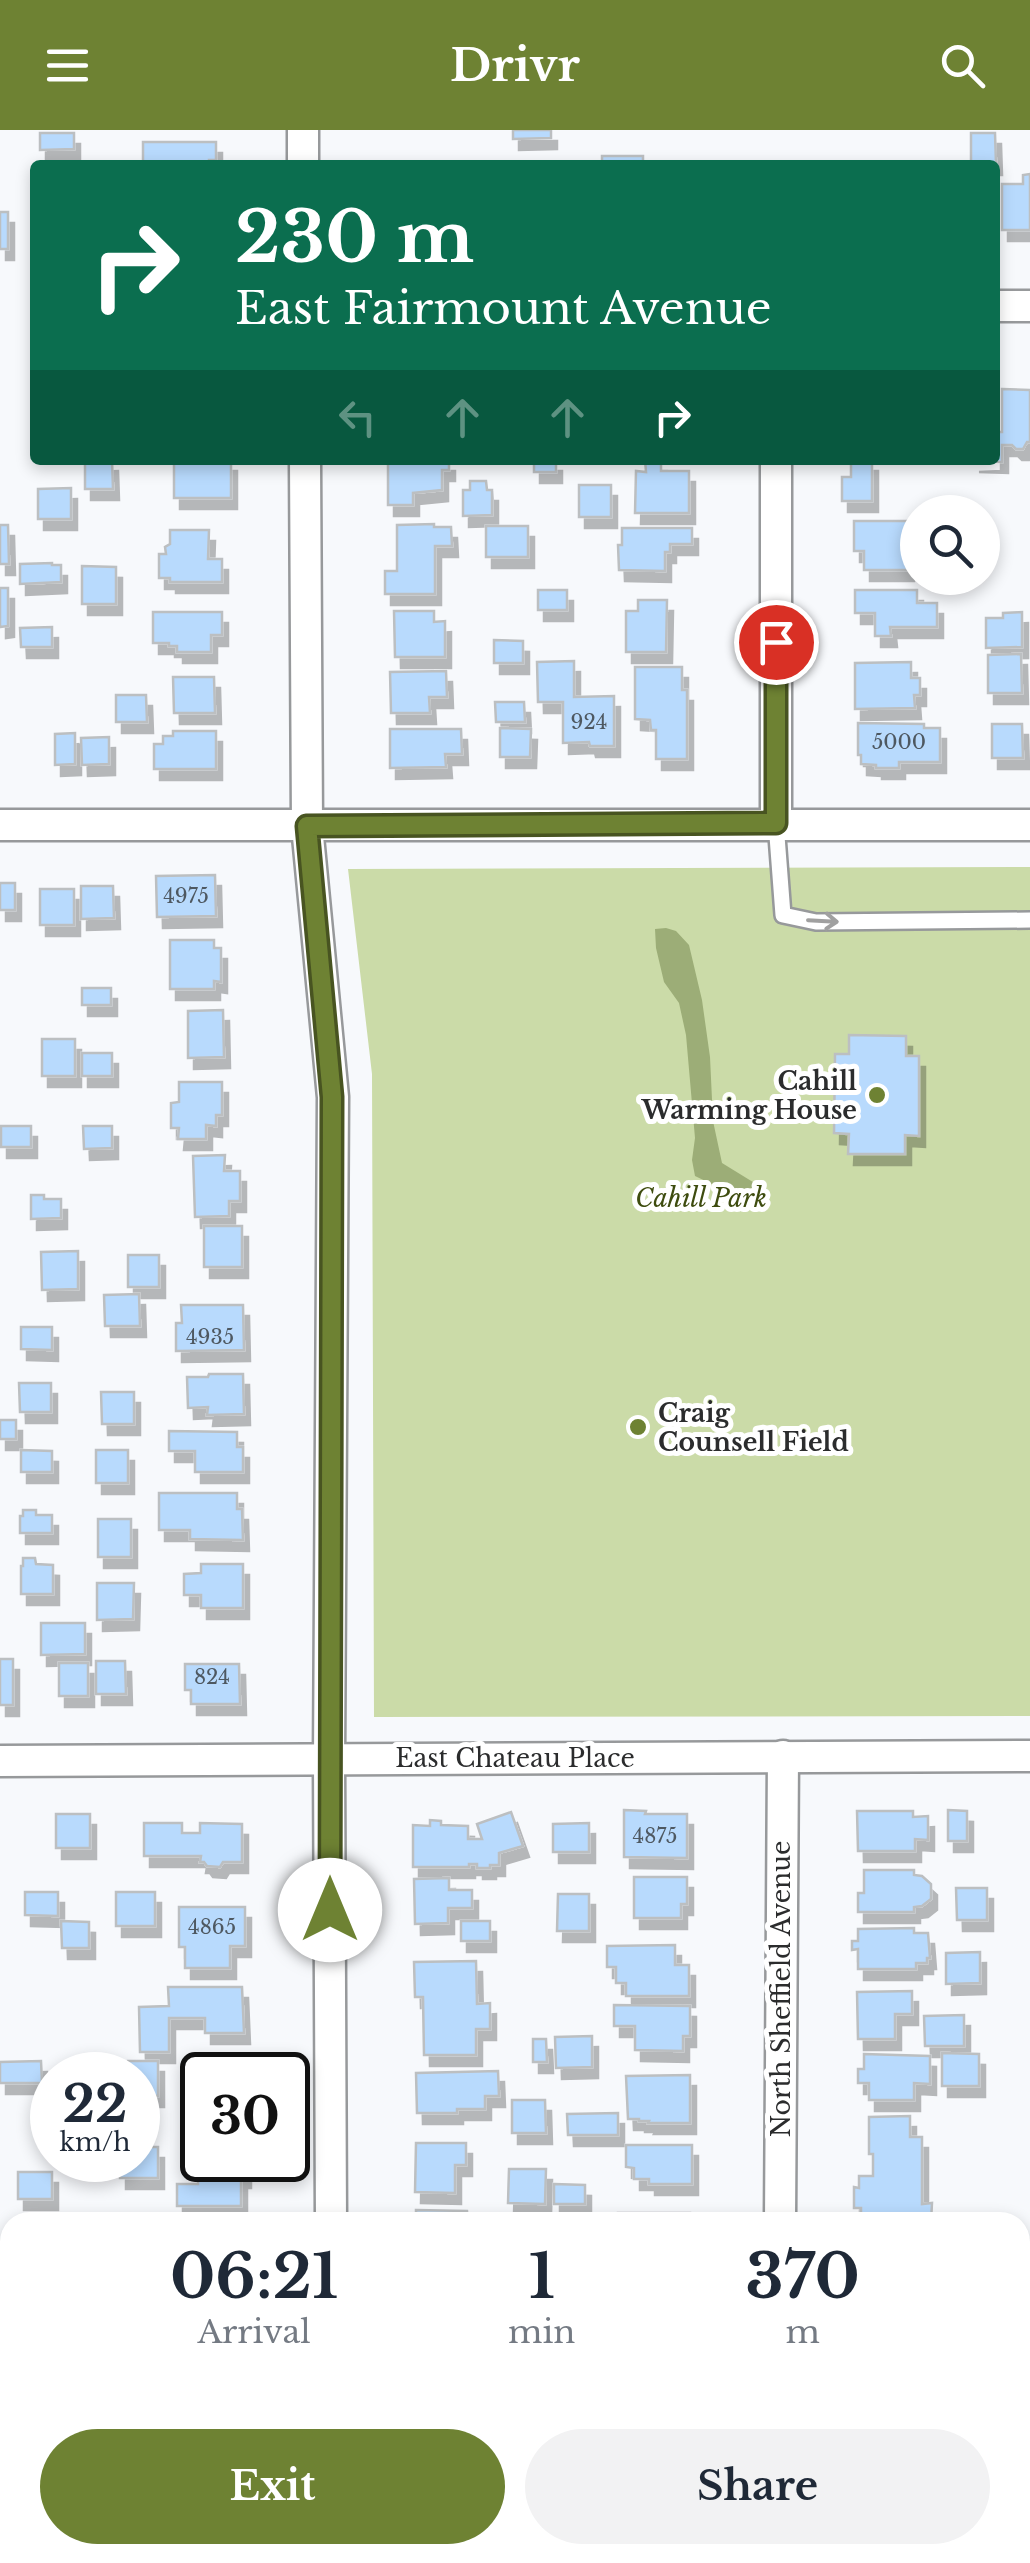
<!DOCTYPE html>
<html lang="en">
<head>
<meta charset="utf-8">
<style>
	:root { --surface:#fff; --page:#f2f2f3; --text:#1f2937; --muted:#747a83; --accent:#6e8233 }
	body { margin:0; font-family:"Libre Baskerville",serif; background:var(--page); color:var(--text); height:100vh; display:flex; flex-direction:column; font-size:38px; white-space:nowrap }
	* { box-sizing:border-box; margin:0 }
	p { font-size:32px; color:var(--muted) }
	.icon { flex:none; width:55px; height:55px; fill:none; stroke:currentColor; stroke-width:2; stroke-linecap:round; stroke-linejoin:round }
	.map { position:relative; flex:1; overflow:hidden }
	.details { position:absolute; left:0px; top:2082px; width:1030px; height:352px; display:flex; flex-direction:column; background:var(--surface); border-radius:30px 30px 0 0; box-shadow:0 5px 15px #0003 }
	.details>* { flex:none }
	.hud { position:absolute; left:30px; top:30px; width:970px; height:305px; border-radius:10px; box-shadow:0 5px 15px #0003; background:#0b6e4f; color:#fff; overflow:hidden }
	.fabs { position:absolute; left:900px; top:365px; display:grid; gap:20px }
	.fabs a { display:grid; place-items:center; width:100px; height:100px; border-radius:50%; background:var(--surface); box-shadow:0 5px 15px #0003; font-size:50px }
	.speed { position:absolute; left:30px; top:1922px; display:flex; gap:20px; font-size:50px; font-weight:700; text-align:center }
	.speed>* { display:grid; place-content:center; width:130px; height:130px; border-radius:50%; background:var(--surface); box-shadow:0 5px 15px #0003; line-height:1 }
	.speed small { font-size:25px; font-weight:400 }
	.speed .limit { border:5px solid #111; border-radius:15px; background:#fff; color:#111 }
	.pin { position:absolute; display:grid; place-items:center; width:85px; height:85px; color:#fff; margin:-42px; border:5px solid #fff; border-radius:50%; box-shadow:0 2px 10px #0007 }
	.me { position:absolute; width:110px; margin:-55px; rotate:0deg; stroke-linejoin:round; filter:drop-shadow(0 0 8px #0008) }
	.turn { display:flex; align-items:center; gap:35px; height:210px; padding:0 40px; font-size:45px }
	.turn .icon { width:130px; height:130px; stroke-width:2.5 }
	.turn b { display:block; font-size:70px; line-height:85px }
	.lanes { display:flex; align-items:center; height:95px; padding:0 40px; background:#0003; justify-content:center; gap:50px; direction:ltr }
	.lanes .off { opacity:.35 }
	.eta { display:flex; justify-content:space-evenly; align-items:center; height:170px; text-align:center }
	.eta b { font-size:60px; font-weight:800; line-height:70px }
	.button { display:flex; gap:20px; margin-top:auto; padding:20px 40px }
	.button a { flex:1; height:115px; border-radius:60px; background:var(--accent); color:#fff; font-size:40px; font-weight:800; line-height:115px; text-align:center }
	.button a+a { background:var(--page); color:var(--text) }
	header { display:flex; justify-content:space-between; align-items:center; height:130px; padding:0 40px; background:var(--accent); color:#fff; font-size:45px; font-weight:800 }
	.map>svg:first-child { display:block }
</style>
</head>
<body>
<header><svg class="icon" aria-label="menu" viewBox="0 0 24 24"><path d="M4 6h16M4 12h16M4 18h16"/></svg>Drivr<svg class="icon" aria-label="search" viewBox="0 0 24 24"><circle cx="10" cy="10" r="6"/><path d="M15 15l6 6"/></svg></header>
<div class="map">
<svg width="1030" height="2433" viewBox="0 0 1030 2433">
	<defs>
		<filter id="shadow"><feDropShadow dx="6" dy="11" stdDeviation="0" flood-color="#0004"/></filter>
	</defs>
	<rect width="100%" height="100%" fill="#f7f9fc"/>
	<polygon fill="#cbdba8" points="1030,737 1030,1586 374,1587 372,944 348,739"/>
	<polygon fill="#9cad77" points="666,798 676,801 689,815 702,870 710,927 713,991 722,1033 761,1057 756,1070 720,1058 695,1046 692,1030 695,1008 686,905 679,873 664,852 656,818 655,799"/>
	<g fill="#b8dafd" stroke="#bcbfc1" stroke-width="2.5" filter="url(#shadow)">
		<polygon points="513,0 551,0 551,8 513,9"/>
		<polygon points="40,3 74,3 74,19 40,20"/>
		<polygon points="971,3 995,3 996,34 971,34"/>
		<polygon points="143,12 216,12 216,30 209,30 209,35 143,35"/>
		<rect x="602" y="26" width="41" height="9"/>
		<polygon points="1030,44 1030,100 1002,100 1002,54 1023,54 1023,45"/>
		<rect x="0" y="82" width="8" height="37"/>
		<polygon points="1002,259 1030,260 1030,312 1027,312 1023,319 1016,319 1012,315 1002,315 1002,332 973,331 995,330 995,302 1002,302"/>
		<polygon points="112,330 113,359 85,359 85,331"/>
		<rect x="174" y="330" width="57" height="38"/>
		<polygon points="388,330 449,330 449,340 442,340 442,360 413,363 413,375 388,375"/>
		<rect x="534" y="330" width="22" height="12"/>
		<polygon points="645,330 661,330 661,341 689,341 689,383 635,383 636,341 646,342"/>
		<polygon points="851,330 872,330 872,371 842,371 842,347 851,347"/>
		<polygon points="470,351 486,351 487,360 492,360 492,385 463,386 463,360 470,360"/>
		<rect x="579" y="355" width="32" height="32"/>
		<polygon points="71,358 71,389 38,389 38,359"/>
		<polygon points="854,391 918,391 918,437 908,437 908,440 864,440 864,421 854,421"/>
		<polygon points="434,394 434,397 451,397 452,416 435,416 435,464 385,464 385,441 397,441 397,395"/>
		<polygon points="0,395 8,395 9,434 0,434"/>
		<rect x="486" y="396" width="42" height="31"/>
		<polygon points="622,398 692,398 692,414 670,414 670,422 665,422 665,441 619,440 618,415 622,415"/>
		<polygon points="170,400 209,400 208,429 222,429 222,452 170,452 170,448 159,448 159,424 166,424 165,417 170,414"/>
		<polygon points="52,433 52,435 61,435 61,452 20,454 20,434"/>
		<polygon points="82,436 116,437 116,474 82,474"/>
		<polygon points="0,458 8,458 8,496 0,497"/>
		<rect x="538" y="460" width="29" height="20"/>
		<polygon points="855,460 917,460 917,473 937,473 937,497 890,497 891,506 875,506 875,483 855,483"/>
		<polygon points="638,470 667,470 666,522 626,522 626,481 638,481"/>
		<polygon points="394,481 434,481 434,492 445,491 445,527 395,527"/>
		<polygon points="153,482 222,482 222,505 211,505 211,522 177,522 177,516 169,516 169,513 153,513"/>
		<polygon points="1022,482 1022,517 986,518 986,488 1003,488 1003,483"/>
		<polygon points="52,497 52,517 21,517 20,498"/>
		<polygon points="494,510 523,511 523,533 494,533"/>
		<polygon points="1021,524 1022,563 988,563 988,525"/>
		<polygon points="574,531 574,567 614,566 614,616 590,616 589,612 563,613 563,572 538,572 537,532"/>
		<polygon points="911,532 911,548 920,548 920,565 914,565 915,578 855,579 855,533"/>
		<polygon points="635,537 682,537 682,560 687,560 687,629 656,629 656,600 651,600 650,590 635,589"/>
		<polygon points="446,541 447,567 429,567 430,583 391,583 390,542"/>
		<polygon points="173,547 214,547 215,583 174,583"/>
		<polygon points="116,565 146,565 147,592 116,592"/>
		<polygon points="495,572 524,572 525,592 496,592"/>
		<polygon points="858,593 924,594 924,598 940,598 940,632 899,632 899,638 876,638 876,635 861,634 861,625 858,625"/>
		<polygon points="992,594 1022,594 1023,628 992,628"/>
		<polygon points="500,598 531,599 530,627 500,627"/>
		<polygon points="390,599 461,599 462,624 445,624 446,637 390,638"/>
		<polygon points="173,601 216,601 216,639 154,639 154,614 163,614 163,606 173,606"/>
		<polygon points="75,603 75,634 55,635 55,604"/>
		<polygon points="109,607 109,634 82,635 81,608"/>
		<polygon points="215,745 216,786 157,787 156,746"/>
		<rect x="0" y="753" width="15" height="27"/>
		<polygon points="81,756 113,756 114,788 81,789"/>
		<rect x="40" y="759" width="34" height="36"/>
		<polygon points="170,810 214,810 214,818 221,818 221,852 214,851 214,859 170,859"/>
		<rect x="82" y="858" width="29" height="17"/>
		<polygon points="223,880 224,927 188,928 188,881"/>
		<polygon points="849,905 906,906 906,926 919,926 919,1006 905,1005 905,1024 848,1024 849,1004 834,1003 835,924 849,924"/>
		<rect x="42" y="909" width="33" height="37"/>
		<rect x="82" y="923" width="30" height="23"/>
		<polygon points="179,952 222,952 222,985 216,985 216,996 206,995 206,1009 178,1009 179,998 171,998 171,973 179,972"/>
		<rect x="1" y="996" width="30" height="21"/>
		<polygon points="83,996 112,996 112,1018 84,1019"/>
		<polygon points="225,1025 224,1041 240,1041 240,1071 229,1071 229,1086 195,1087 193,1026"/>
		<polygon points="31,1065 44,1065 44,1069 61,1069 61,1088 31,1089"/>
		<rect x="204" y="1096" width="38" height="41"/>
		<polygon points="78,1121 78,1159 42,1160 41,1122"/>
		<rect x="128" y="1125" width="31" height="32"/>
		<polygon points="139,1164 140,1196 105,1196 104,1165"/>
		<polygon points="181,1175 243,1175 244,1220 176,1221 176,1193 182,1193"/>
		<polygon points="21,1197 52,1197 52,1220 21,1219"/>
		<polygon points="209,1244 243,1244 244,1284 207,1285 208,1277 188,1278 187,1247 208,1247"/>
		<polygon points="19,1253 51,1253 51,1282 20,1282"/>
		<polygon points="101,1262 134,1262 134,1294 102,1294"/>
		<rect x="0" y="1290" width="16" height="19"/>
		<polygon points="169,1301 237,1302 237,1317 243,1317 243,1342 195,1342 195,1321 169,1321"/>
		<polygon points="21,1320 52,1321 52,1342 21,1342"/>
		<rect x="96" y="1320" width="32" height="33"/>
		<polygon points="159,1363 237,1363 237,1379 242,1379 243,1410 190,1409 190,1400 159,1400"/>
		<polygon points="23,1380 36,1380 36,1385 52,1385 52,1403 20,1403 20,1386 23,1386"/>
		<rect x="98" y="1389" width="33" height="38"/>
		<polygon points="23,1428 35,1428 36,1434 53,1435 53,1464 21,1464 21,1436 23,1436"/>
		<polygon points="201,1434 243,1434 243,1478 201,1478 201,1465 184,1465 184,1444 201,1443"/>
		<polygon points="97,1453 134,1453 133,1489 97,1490"/>
		<polygon points="41,1493 85,1493 85,1524 41,1525"/>
		<rect x="0" y="1529" width="13" height="46"/>
		<polygon points="96,1531 125,1531 126,1564 96,1564"/>
		<rect x="59" y="1533" width="29" height="33"/>
		<polygon points="185,1534 239,1534 240,1574 191,1574 191,1560 185,1560"/>
		<polygon points="624,1680 646,1681 645,1684 687,1684 687,1728 624,1727"/>
		<polygon points="948,1680 967,1681 967,1711 948,1711"/>
		<polygon points="857,1681 913,1681 913,1687 928,1686 928,1710 915,1709 915,1721 858,1721"/>
		<polygon points="511,1682 523,1716 499,1723 499,1735 490,1735 490,1738 477,1738 477,1734 469,1734 469,1737 413,1737 413,1695 430,1696 430,1690 441,1691 441,1695 468,1696 468,1709 482,1709 477,1694"/>
		<rect x="56" y="1684" width="34" height="34"/>
		<polygon points="144,1693 182,1693 182,1703 200,1703 200,1693 242,1694 242,1732 223,1732 220,1737 207,1736 204,1732 200,1732 201,1726 144,1726"/>
		<polygon points="589,1693 589,1722 553,1722 553,1694"/>
		<polygon points="864,1740 914,1740 914,1745 922,1746 931,1754 931,1769 922,1776 914,1777 914,1782 858,1782 858,1763 864,1763"/>
		<polygon points="634,1747 687,1747 687,1774 681,1774 681,1788 634,1788"/>
		<polygon points="449,1748 449,1760 472,1760 472,1778 448,1778 448,1793 415,1794 414,1749"/>
		<polygon points="956,1758 987,1758 987,1790 957,1790"/>
		<polygon points="25,1762 58,1762 58,1786 25,1785"/>
		<rect x="116" y="1762" width="39" height="34"/>
		<polygon points="558,1764 589,1764 589,1801 557,1801"/>
		<polygon points="179,1777 245,1777 245,1816 230,1816 230,1838 185,1838 185,1817 179,1817"/>
		<polygon points="61,1791 89,1792 89,1818 62,1818"/>
		<rect x="461" y="1791" width="29" height="20"/>
		<polygon points="914,1798 914,1803 928,1803 930,1828 927,1828 927,1833 916,1833 916,1839 858,1839 858,1819 852,1820 852,1811 858,1811 858,1799"/>
		<polygon points="675,1815 675,1835 689,1835 689,1866 626,1866 626,1853 616,1853 616,1837 607,1837 607,1816"/>
		<polygon points="980,1822 980,1853 946,1854 946,1823"/>
		<polygon points="476,1831 477,1874 490,1873 490,1899 476,1899 476,1925 424,1925 423,1867 415,1867 414,1832"/>
		<polygon points="168,1857 242,1857 244,1903 205,1903 205,1888 169,1888 169,1922 140,1922 139,1877 169,1876"/>
		<polygon points="912,1861 912,1884 895,1884 895,1909 858,1909 857,1862"/>
		<polygon points="614,1875 690,1876 690,1906 683,1906 683,1921 635,1920 635,1896 614,1896"/>
		<polygon points="964,1885 964,1916 925,1916 924,1886"/>
		<polygon points="592,1906 592,1937 556,1938 555,1907"/>
		<polygon points="533,1909 546,1909 547,1932 533,1932"/>
		<polygon points="942,1923 979,1924 979,1956 942,1956"/>
		<polygon points="864,1924 930,1926 930,1954 914,1953 914,1970 869,1970 869,1953 858,1953 858,1939 864,1939"/>
		<polygon points="41,1931 42,1953 0,1953 0,1932"/>
		<polygon points="128,1931 158,1931 158,1966 138,1966 138,1945 128,1945"/>
		<polygon points="498,1941 499,1966 485,1966 485,1979 457,1979 457,1983 417,1983 416,1943"/>
		<polygon points="690,1945 690,1993 648,1993 649,1991 639,1991 639,1989 628,1989 626,1946"/>
		<polygon points="194,1946 202,1947 202,1983 201,1976 194,1976"/>
		<polygon points="512,1970 545,1970 546,2003 512,2003"/>
		<polygon points="618,1983 618,2005 568,2005 567,1984"/>
		<polygon points="910,1986 910,2007 922,2007 922,2074 932,2073 931,2092 868,2092 868,2089 861,2089 861,2078 854,2078 854,2057 859,2058 859,2046 873,2046 873,2024 869,2024 869,1987"/>
		<polygon points="416,2013 466,2013 466,2035 455,2035 455,2063 415,2062"/>
		<polygon points="626,2015 692,2015 692,2054 649,2054 649,2049 634,2049 634,2038 626,2037"/>
		<polygon points="138,2017 158,2017 158,2048 120,2048 120,2030 138,2030"/>
		<polygon points="198,2031 245,2031 245,2047 241,2047 241,2076 177,2076 177,2054 198,2054"/>
		<polygon points="509,2039 546,2039 545,2074 508,2073"/>
		<rect x="18" y="2042" width="34" height="27"/>
		<polygon points="554,2054 585,2055 585,2074 554,2074"/>
		<polygon points="416,2080 467,2081 468,2092 416,2092"/>
		<rect x="618" y="2083" width="72" height="9"/>
		<polygon points="0,2422 10,2422 10,2425 33,2425 33,2433 0,2433"/>
		<rect x="50" y="2425" width="42" height="8"/>
		<rect x="111" y="2425" width="42" height="8"/>
		<rect x="229" y="2425" width="38" height="8"/>
		<rect x="456" y="2425" width="41" height="8"/>
		<polygon points="856,2425 888,2425 888,2428 900,2427 900,2433 856,2433"/>
	</g>
	<g fill="none" stroke-linecap="round" stroke-linejoin="round">
		<g stroke="#97999b" stroke-width="20">
			<polyline id="service" points="776,693 783,785 816,792 1030,790"/>
		</g>
		<g stroke="#97999b" stroke-width="35">
			<g id="minor">
				<polyline points="303,0 303,35"/>
				<polyline points="995,176 1030,176"/>
				<polyline points="305,330 307,696 333,967 329,1629 331,2092"/>
				<polyline points="776,330 776,693"/>
				<polyline points="0,695 1030,695"/>
				<polyline points="0,1631 1030,1626"/>
				<polyline points="780,2092 783,1626"/>
				<polyline points="333,2425 333,2433"/>
				<polyline points="777,2433 777,2425"/>
			</g>
		</g>
		<use href="#service" stroke="#fff" stroke-width="15"/>
		<use href="#minor" stroke="#fff" stroke-width="30"/>
	</g>
	<defs><path id="oneway-shaft" d="M-6 0H5M1.5-3L5.5 0L1.5 3" fill="none" stroke-width="1.6" stroke-linecap="round" stroke-linejoin="round" transform="scale(2.5)"/></defs>
	<use stroke="#a0a0a0" href="#oneway-shaft" transform="translate(823 791) rotate(3)"/>
	<g fill="none" stroke-linecap="round" stroke-linejoin="round">
		<g stroke="#485421" stroke-width="25">
			<polyline id="route" points="330,1780 332,967 307,696 776,693 776,512"/>
		</g>
		<use href="#route" stroke="#6e8233" stroke-width="18"/>
	</g>
	<g fill="#6e8233" stroke="#fff" stroke-width="4">
		<circle cx="877" cy="965" r="10"/>
		<circle cx="638" cy="1297" r="10"/>
	</g>
	<g text-anchor="middle" stroke-width="10" stroke-linejoin="round" paint-order="stroke">
		<g font-size="20" fill="#4e5861">
			<text x="589" y="599">924</text>
			<text x="899" y="619">5000</text>
			<text x="186" y="773">4975</text>
			<text x="210" y="1214">4935</text>
			<text x="212" y="1554">824</text>
			<text x="655" y="1713">4875</text>
			<text x="212" y="1804">4865</text>
		</g>
		<g font-size="25" font-weight="bold" fill="#2b2c2d" stroke="#fff" text-anchor="end">
			<text x="857" y="960">Cahill<tspan x="857" dy="29">Warming House</tspan></text>
			<text x="658" y="1292" text-anchor="start">Craig<tspan x="658" dy="29">Counsell Field</tspan></text>
		</g>
		<g font-size="25" font-style="italic" fill="#3e4c0f" stroke="#fff">
			<text x="701" y="1077">Cahill Park</text>
		</g>
		<g font-size="25" fill="#2b2c2d" stroke="#fff">
			<text x="515" y="1637">East Chateau Place</text>
			<text transform="translate(781 1859) rotate(-90)" y="9">North Sheffield Avenue</text>
		</g>
	</g>
</svg>
<div class="fabs">
<a><svg class="icon" aria-label="search" viewBox="0 0 24 24"><circle cx="10" cy="10" r="6"/><path d="M15 15l6 6"/></svg></a>
</div>
<div class="speed"><div>22<small>km/h</small></div><div class="limit">30</div></div>
<div class="pin" style="left:776px;top:512px;background:#d93025"><svg class="icon" aria-label="arrive" viewBox="0 0 24 24"><path d="M6 21V4h12l-3 4 3 4H6"/></svg></div>
<svg class="me" style="left:330px;top:1780px" viewBox="-20 -20 40 40"><circle r="19" fill="#fff"/><path d="M0-13L10 11 0 6-10 11z" fill="#6e8233"/></svg>
<div class="hud">
<div class="turn"><svg class="icon" aria-label="right" viewBox="0 0 24 24"><path d="M7 20v-9h11M14 6l5 5-5 5"/></svg><div><b>230 m</b>East Fairmount Avenue</div></div>
<div class="lanes"><svg class="icon off" aria-label="left" viewBox="0 0 24 24"><path d="M17 20v-9H6M10 6l-5 5 5 5"/></svg><svg class="icon off" aria-label="ahead" viewBox="0 0 24 24"><path d="M12 20V5M6 11l6-6 6 6"/></svg><svg class="icon off" aria-label="ahead" viewBox="0 0 24 24"><path d="M12 20V5M6 11l6-6 6 6"/></svg><svg class="icon" aria-label="right" viewBox="0 0 24 24"><path d="M7 20v-9h11M14 6l5 5-5 5"/></svg></div>
</div>
<section class="details">
<div class="eta">
<div><b>06:21</b><p>Arrival</p></div>
<div><b>1</b><p>min</p></div>
<div><b>370</b><p>m</p></div>
</div>
<div class="button"><a>Exit</a><a>Share</a></div>
</section>
</div>
</body>
</html>
